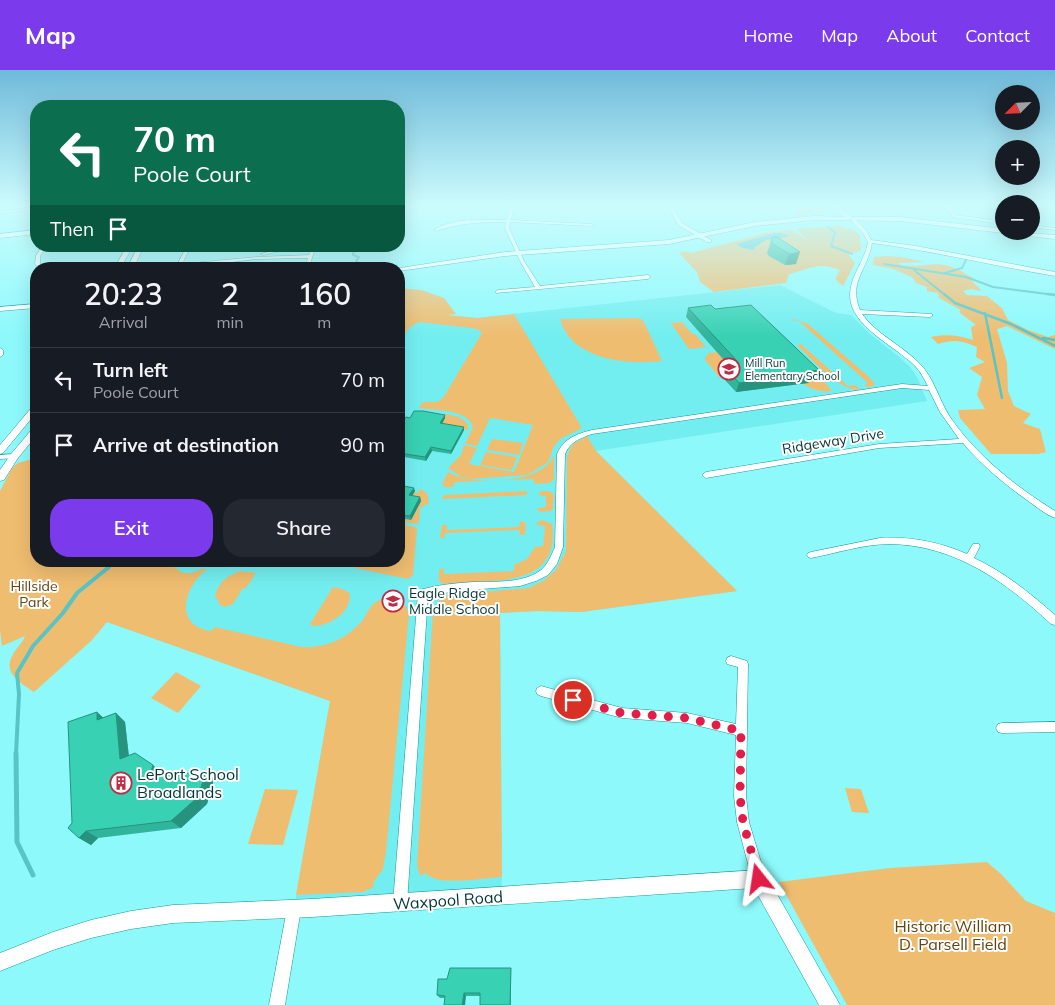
<!DOCTYPE html>
<html lang="en">
<head>
<meta charset="utf-8">
<style>
	:root { --surface:#171b24; --page:#242831; --text:#f1f3f6; --muted:#9ea1a6; --line:#363941; --accent:#7c3aed }
	body { margin:0; font-family:Mulish,sans-serif; background:var(--page); color:var(--text); height:100vh; display:flex; flex-direction:column; font-size:19px; white-space:nowrap }
	* { box-sizing:border-box; margin:0 }
	p { font-size:16px; color:var(--muted) }
	.icon { flex:none; width:28px; height:28px; fill:none; stroke:currentColor; stroke-width:2; stroke-linecap:round; stroke-linejoin:round }
	.map { position:relative; flex:1; overflow:hidden }
	.drawer { position:absolute; left:30px; top:192px; width:375px; height:305px; display:flex; flex-direction:column; background:var(--surface); border-radius:20px; box-shadow:0 5px 20px #0002 }
	.drawer>* { flex:none }
	.guide { position:absolute; left:30px; top:30px; width:375px; height:152px; border-radius:20px; box-shadow:0 5px 20px #0002; background:#0b6e4f; color:#fff; overflow:hidden }
	.needle { width:32px; rotate:246deg }
	.controls { position:absolute; left:995px; top:15px; display:grid; gap:10px }
	.controls a { display:grid; place-items:center; width:45px; height:45px; border-radius:50%; background:var(--surface); box-shadow:0 5px 20px #0002; font-size:25px }
	.pin { position:absolute; display:grid; place-items:center; width:42px; height:42px; color:#fff; margin:-21px; border:2px solid #fff; border-radius:50%; box-shadow:0 1px 5px #0007 }
	.me { position:absolute; width:55px; margin:-28px; rotate:345deg; stroke-linejoin:round; filter:drop-shadow(0 0 4px #0008) }
	.turn { display:flex; align-items:center; gap:18px; height:105px; padding:0 20px; font-size:22px }
	.turn .icon { width:65px; height:65px; stroke-width:2.5 }
	.turn b { display:block; font-size:35px; line-height:42px }
	.then { display:flex; align-items:center; height:48px; padding:0 20px; background:#0003; gap:10px; font-size:19px }
	.eta { display:flex; justify-content:space-evenly; align-items:center; height:85px; text-align:center }
	.eta b { font-size:30px; font-weight:600; line-height:35px }
	.action { display:flex; gap:10px; margin-top:auto; padding:10px 20px }
	.action a { flex:1; height:58px; border-radius:20px; background:var(--accent); color:#fff; font-size:20px; font-weight:600; line-height:58px; text-align:center }
	.action a+a { background:var(--page); color:var(--text) }
	ul { padding:0; list-style:none }
	li { display:flex; align-items:center; gap:15px; height:65px; padding:0 20px; border-top:1px solid var(--line) }
	li div { flex:1 }
	li b { display:block; font-size:19px }
	li em { font-style:normal }
	header { display:flex; align-items:center; gap:30px; box-sizing:border-box; height:70px; padding:0 25px; background:var(--accent); color:#fff }
	header strong { font-size:24px }
	nav { display:flex; gap:28px; margin-inline-start:auto; font-size:18px }
	.map>svg:first-child { display:block }
</style>
</head>
<body>
<header>
<strong>Map</strong>
<nav><a>Home</a><a>Map</a><a>About</a><a>Contact</a></nav>
</header>
<div class="map">
<svg width="1055" height="935" viewBox="0 0 1055 935">
	<rect width="100%" height="100%" fill="#8df9fb"/>
	<polygon fill="#73eef0" points="780,215 836,243 851,245 870,264 898,286 910,297 918,309 927,331 596,381 737,521 581,542 538,541 500,543 502,826 294,839 330,631 107,552 156,491 399,491 399,241 477,248"/>
	<g fill="#efbd70">
		<polygon points="802,136 823,136 827,141 799,145 794,140 803,137"/>
		<path d="M839,156l15,4 6,5 1,14 -3,3 -10,2 7,9 -12,23 -8,-7 5,-9c-21,-9 -31,-1 -51,4l-3,9 -72,9 -14,-10 -3,-10 -18,-19 6,-2 6,2 75,-20 26,-3 17,11 -13,-12z"/>
		<path d="M887,186l15,1 22,5 -26,1 3,2c13,2 24,0 37,-1 13,0 26,9 37,15l-3,2 10,10 -11,-2 -8,2 4,4 20,1 15,12 6,12 20,10 20,7 7,-2v14l-48,-23 -10,3 10,34 1,28 6,15 17,8 -8,9 17,6 6,23 -8,2h-47l-31,-36 -2,-8 27,-1 -8,-14 5,-18 -13,-9 16,-6 -9,-5 1,-10c-15,-7 -24,-8 -39,-3l-7,-7c15,-3 27,-2 42,3l-2,-13 5,-2 -17,-13 2,-2 -22,-12 -1,-5 -11,-2v-4l-11,-4 -4,-6 -19,-8 -20,-4 1,-8z"/>
		<path d="M399,218l22,2 23,8 12,16 -9,1 30,3 37,-4 68,114 -22,11 -7,9 -3,10 -3,5 -20,12 -56,4 -11,-3 -12,-8 13,-13 3,-10 13,3 -8,16 45,8 19,-47 -43,-7 -13,28 -12,-2 8,-17c-5,-18 -40,-17 -54,-19l4,-6h14l6,-4 39,-65 -3,-3 -7,-2 -53,-6 -9,5 -11,14z"/>
		<path d="M638,248l5,2 19,41c-35,4 -91,-1 -102,-42z"/>
		<polygon points="794,249 808,254 869,307 875,314 873,316 868,317 864,315 868,313 799,251 791,250"/>
		<polygon points="682,252 692,264 695,264 706,277 689,279 671,253"/>
		<path d="M801,274l47,42 8,-1 4,4c-20,4 -49,-31 -63,-44z"/>
		<polygon points="718,282 736,303 729,307 724,305 720,308 705,290 705,288 709,283"/>
		<path d="M812,300l19,19v2c-7,2 -23,-2 -28,-8z"/>
		<polygon points="445,344 459,347 468,354 468,360 441,356 443,345"/>
		<path d="M587,366l9,15 141,140 -156,21 -43,-1 -38,2 2,264c-19,1 -64,10 -77,-4l-5,3 -3,-12 16,-254 6,-9 9,-6 80,-7 15,-7 13,-11 10,-19 1,-95 5,-11z"/>
		<polygon points="492,369 523,373 519,385 487,380"/>
		<polygon points="486,382 517,387 512,400 480,395"/>
		<path d="M554,386v23l-4,4 -15,1 -2,-5 -78,3 -2,5h-8l-3,-3 6,-12c24,14 92,13 106,-16z"/>
		<path d="M36,388v103h133c14,15 17,15 35,7l2,2c-22,17 -33,56 5,61l4,-4 86,20c25,1 44,-7 61,-26 7,-9 8,-20 22,-22 6,0 15,5 22,7l3,9 -23,237 -3,17 -10,14 1,4 -11,5 -67,3 34,-194 -223,-79 -15,18 -58,52c-13,-9 -31,-18 -22,-36 4,-8 10,-12 13,-20l-23,10 -2,-16v-139l12,-23 6,-5z"/>
		<polygon points="420,419 427,423 429,433 420,438 419,453 416,454 399,451 400,448 411,450 421,431 411,429 414,422 418,423"/>
		<polygon points="527,421 527,425 443,429 442,427 445,425"/>
		<polygon points="541,421 549,421 554,424 553,438 551,441 541,442 537,440 538,438 546,437 546,426 538,425"/>
		<path d="M542,450l10,4c9,68 -64,54 -108,60l-5,-3v-11l5,-2v6l70,-3v-6l13,-6 8,-12 8,-1 2,-20 -8,-1v-3z"/>
		<polygon points="520,451 526,453 525,464 523,465 520,465 519,460 445,463 444,469 440,467 442,455 447,455 447,460 519,457"/>
		<polygon points="399,453 417,458 413,505 408,509 355,498 353,496 355,492 375,496 378,491 399,491"/>
		<path d="M241,501l15,2 -10,15h-3l-10,16 -8,3 -5,-2 -5,-10c4,-13 14,-21 26,-24z"/>
		<path d="M333,517l10,2 7,5c1,19 -21,32 -38,32l-2,-2z"/>
		<polygon points="176,602 201,616 178,643 151,628"/>
		<polygon points="845,718 861,719 869,743 852,742"/>
		<polygon points="265,719 298,720 283,775 248,774"/>
		<polygon points="987,792 1001,804 1026,831 1055,843 1055,935 847,935 779,812 890,798"/>
	</g>
	<polygon fill="#59c4c6" points="775,163 781,163 788,165 787,167 766,170 755,177 754,180 743,178 736,174"/>
	<g fill="none" stroke-linecap="round" stroke-linejoin="round">
		<g stroke="#59c4c6" stroke-width="2">
			<polyline points="808,136 811,144"/>
			<polyline points="828,157 835,163 831,176 852,184"/>
			<polyline points="884,194 966,207 993,217 1055,225"/>
			<polyline points="361,197 361,194 356,191 359,187 353,185 353,183 358,179 374,176"/>
			<polyline points="914,200 945,225"/>
			<polyline points="945,203 962,198 966,190"/>
		</g>
		<g stroke="#59c4c6" stroke-width="2.5">
			<polyline points="944,224 955,233 1011,254 1055,276"/>
			<polyline points="1047,224 1055,225"/>
			<polyline points="985,243 1002,328"/>
			<polyline points="1043,268 1055,270"/>
		</g>
		<polyline stroke="#59c4c6" stroke-width="4" points="16,684 19,624 17,603 33,576 63,543 77,523 109,497 111,491"/>
		<polyline stroke="#59c4c6" stroke-width="5" points="16,683 17,772 33,805"/>
		<g stroke="#189799" stroke-width="1">
			<g id="street">
				<path d="M510,136h4l-3,14 81,4 2,1 -2,1 -82,-4 -1,6 15,33 16,25 108,-11 3,2 -3,2 -152,14 -1,-1 3,-2 37,-3 -15,-26 -15,-33 1,-6c-25,0 -46,1 -70,9l-2,-1c20,-13 49,-10 73,-10z"/>
				<polygon points="668,136 672,136 682,153 711,170 711,172 707,172 678,155"/>
				<polygon points="893,136 897,136 900,140 897,141"/>
				<polygon points="945,136 949,136 956,145 1004,152 1004,154 953,147"/>
				<polygon points="996,136 1000,136 1004,139 1004,142"/>
				<polygon points="1049,136 1053,136 1055,137 1055,140"/>
				<polygon points="36,137 36,139 0,144 0,142"/>
				<path d="M852,150h4l11,11 4,9 45,6 139,26v4c-61,-10 -121,-25 -183,-33 -4,27 -24,38 -12,67l72,4v2l-2,1 -68,-3c15,21 40,31 58,50 14,14 19,36 30,53 27,39 65,69 105,94v7c-8,-3 -16,-9 -24,-15 -24,-17 -48,-36 -68,-60l-84,5 -173,30 -4,-3 4,-3 173,-28 80,-5 -19,-27 -11,-22 -27,-2 -310,46c-12,4 -22,8 -27,20l-2,93 -6,17 -9,11 -12,6 -16,5 -64,5 -28,5 -21,307 -2,5 -5,2 -5,-2 -2,-5 25,-310 2,-3c17,-5 36,-7 53,-8 22,-1 50,2 68,-12 7,-6 10,-14 14,-23l2,-93c7,-16 20,-20 35,-24l310,-46 26,2c-4,-7 -7,-14 -13,-20 -19,-20 -67,-40 -65,-73 1,-18 15,-33 18,-51l-5,-9 -11,-11z"/>
				<polygon points="1031,155 1055,158 1055,160 1031,157"/>
				<polygon points="42,176 47,176 40,186 40,194 44,199 39,199 35,194 36,186"/>
				<polygon points="187,176 191,176 182,194 257,187 309,185 312,176 316,176 310,194 308,195 306,194 308,188 257,189 175,199"/>
				<polygon points="292,176 302,176 263,185 261,184"/>
				<polygon points="0,278 3,280 3,285 0,287"/>
				<polygon points="14,384 18,386 17,388 0,389 0,385"/>
				<path d="M880,468c29,-2 60,4 87,16l6,-10h6l1,2 -6,12c30,14 56,35 81,57v10l-4,-1c-45,-42 -96,-79 -161,-80 -26,0 -53,9 -79,14l-3,-1 -1,-2 1,-2 3,-1z"/>
				<polygon points="731,586 747,591 748,594 746,726 749,752 766,809 764,814 759,816 754,814 752,809 737,752 734,726 736,665 687,653 622,648 541,626 537,624 536,621 537,618 541,616 622,638 687,643 736,654 738,597 727,594 726,591 727,588"/>
				<polygon points="1055,652 1055,662 1002,663 998,662 996,658 998,654 1002,653"/>
				<polygon points="294,832 299,834 301,839 285,935 269,935 287,839 289,834"/>
			</g>
		</g>
		<g stroke="#189799" stroke-width="1">
			<g id="secondary">
				<polygon points="834,136 839,136 852,147 900,147 1004,159 1004,161 1055,165 1055,169 900,151 814,150 755,156 669,174 505,186 399,201 399,199 393,199 505,182 669,170 755,152 814,146 845,147"/>
				<polygon points="36,160 36,164 0,168 0,164"/>
				<polygon points="127,176 133,176 120,199 114,199"/>
				<polygon points="138,176 144,176 133,199 127,199"/>
				<polygon points="36,234 36,238 0,241 0,237"/>
				<polygon points="36,335 36,343 3,383 0,384 0,375 33,336"/>
				<polygon points="36,357 36,366 18,388 4,410 0,411 0,400 11,384 33,358"/>
				<polygon points="759,800 765,803 840,935 819,935 754,818 312,847 173,853 131,859 91,868 53,880 0,901 0,883 53,862 91,850 131,841 173,835 312,829"/>
			</g>
		</g>
		<use href="#street" fill="#fff" fill-rule="evenodd"/>
		<use href="#secondary" fill="#fff" fill-rule="evenodd"/>
	</g>
	<g fill="#30b49b">
		<polygon points="777,167 796,194 785,195 769,186 767,183 771,171"/>
		<polygon points="688,238 715,239 815,310 809,311 808,313 736,322 725,310 729,297 730,297 686,247"/>
		<polygon points="410,348 445,348 442,353 464,360 451,384 432,381 426,391 399,386 399,352 403,352"/>
		<polygon points="399,415 415,421 412,426 420,427 421,431 411,450 400,448 399,450"/>
		<polygon points="303,491 324,491 322,495"/>
		<polygon points="360,491 375,491 374,494"/>
		<polygon points="97,642 103,648 116,643 125,652 129,686 162,703 161,707 214,709 207,734 181,758 98,768 91,775 79,768 72,753"/>
		<polygon points="511,898 511,935 480,935 480,926 466,926 445,928 440,928 437,925 447,909"/>
	</g>
	<g fill="#27927e">
		<polygon points="800,182 796,194 785,195 789,184"/>
		<polygon points="819,300 815,310 809,311 808,313 736,322 739,313"/>
		<polygon points="445,345 445,348 441,356 440,353"/>
		<polygon points="464,357 464,360 451,384 451,381"/>
		<polygon points="431,377 432,381 426,391 425,387"/>
		<polygon points="414,418 415,421 410,429 409,425"/>
		<polygon points="420,427 421,431 411,450 410,446"/>
		<polygon points="97,642 107,651 97,650"/>
		<polygon points="116,643 125,652 130,698 120,689"/>
		<polygon points="153,695 162,703 158,716 149,708"/>
		<polygon points="206,701 214,709 207,734 181,758 171,751"/>
		<polygon points="86,761 98,768 91,775 79,768"/>
		<polygon points="464,923 466,926 465,935 462,935"/>
	</g>
	<g fill="#38d1b4" stroke="#27927e">
		<polygon points="773,167 777,167 800,182 789,184 773,174 771,171"/>
		<polygon points="711,235 715,239 751,235 819,300 810,301 812,303 739,313 728,300 731,299 729,297 739,296 737,293 739,293 688,238"/>
		<polygon points="414,341 423,341 445,345 440,353 464,357 451,381 431,377 425,387 399,383 399,352 403,352 406,347 410,348"/>
		<polygon points="399,415 414,418 409,425 420,427 410,446 399,445"/>
		<polygon points="97,642 97,650 116,643 120,689 135,683 153,695 149,708 206,701 198,727 171,751 86,761 79,768 68,758 72,753 68,652"/>
		<polygon points="450,898 511,898 510,935 480,935 480,923 464,923 462,935 444,935 445,926 437,925 438,909 447,909"/>
	</g>
	<linearGradient id="sky" x2="0" y2="1"><stop stop-color="#6fbada"/><stop offset="0.51" stop-color="#ccfcfd"/><stop offset="1" stop-color="#ccfcfd" stop-opacity="0"/></linearGradient>
	<rect width="1055" height="266" fill="url(#sky)"/>
	<g fill="none" stroke-linecap="round" stroke-linejoin="round">
		<polyline stroke="#e11d48" stroke-width="9" stroke-dasharray="0 16.2" points="573,630 622,643 687,648 741,661 740,726 743,752 759,809"/>
	</g>
	<defs>
		<g id="school-ring" transform="scale(1.125)"><circle r="9.5" fill="#fff" stroke="#bd2c45" stroke-width="1.5"/><path d="M0-5L7-2L0 1L-7-2ZM-4 1L0 2.5L4 1V4Q0 6-4 4Z" fill="#bd2c45"/></g>
		<g id="building-ring" transform="scale(1.125)"><circle r="9.5" fill="#fff" stroke="#bd2c45" stroke-width="1.5"/><path d="M-4-6H4V6H1V3H-1V6H-4ZM-2.5-4.3h1.7v1.8h-1.7ZM.8-4.3h1.7v1.8H.8ZM-2.5-1h1.7V.8h-1.7ZM.8-1h1.7V.8H.8Z" fill="#bd2c45"/></g>
	</defs>
	<g fill-rule="evenodd">
		<use href="#school-ring" x="729" y="299"/>
		<use href="#school-ring" x="393" y="531"/>
		<use href="#building-ring" x="121" y="713"/>
	</g>
	<g text-anchor="middle" stroke-width="4" stroke-linejoin="round" paint-order="stroke">
		<g font-size="11" fill="#013536" stroke="#fff" text-anchor="start">
			<text x="745" y="297">Mill Run<tspan x="745" dy="13">Elementary School</tspan></text>
		</g>
		<g font-size="14" fill="#013536" stroke="#fff">
			<text transform="translate(833 371) rotate(-9)" y="5">Ridgeway Drive</text>
		</g>
		<g font-size="14" fill="#62440f" stroke="#fff">
			<text x="34" y="521">Hillside<tspan x="34" dy="16">Park</tspan></text>
		</g>
		<g font-size="14" fill="#013536" stroke="#fff" text-anchor="start">
			<text x="409" y="528">Eagle Ridge<tspan x="409" dy="16">Middle School</tspan></text>
		</g>
		<g font-size="16" fill="#013536" stroke="#fff" text-anchor="start">
			<text x="137" y="710">LePort School<tspan x="137" dy="18">Broadlands</tspan></text>
		</g>
		<g font-size="16" fill="#013536" stroke="#fff">
			<text transform="translate(448 830) rotate(-4)" y="6">Waxpool Road</text>
		</g>
		<g font-size="16" fill="#62440f" stroke="#fff">
			<text x="953" y="862">Historic William<tspan x="953" dy="18">D. Parsell Field</tspan></text>
		</g>
	</g>
</svg>
<div class="controls">
<a><svg class="needle" viewBox="-14 -14 28 28"><path d="M0-13l5 13h-10z" fill="#e53935"/><path d="M0 13l5-13h-10z" fill="#9ea1a6"/></svg></a>
<a>+</a>
<a>−</a>
</div>
<div class="pin" style="left:573px;top:630px;background:#d93025"><svg class="icon" aria-label="arrive" viewBox="0 0 24 24"><path d="M6 21V4h12l-3 4 3 4H6"/></svg></div>
<svg class="me" style="left:759px;top:809px" viewBox="-20 -20 40 40"><path d="M0-17L14 15 0 8-14 15z" fill="#e11d48" stroke="#fff" stroke-width="4"/></svg>
<div class="guide">
<div class="turn"><svg class="icon" aria-label="left" viewBox="0 0 24 24"><path d="M17 20v-9H6M10 6l-5 5 5 5"/></svg><div><b>70 m</b>Poole Court</div></div>
<div class="then">Then<svg class="icon" aria-label="arrive" viewBox="0 0 24 24"><path d="M6 21V4h12l-3 4 3 4H6"/></svg></div>
</div>
<section class="drawer">
<div class="eta">
<div><b>20:23</b><p>Arrival</p></div>
<div><b>2</b><p>min</p></div>
<div><b>160</b><p>m</p></div>
</div>
<ul>
<li><svg class="icon" aria-label="left" viewBox="0 0 24 24"><path d="M17 20v-9H6M10 6l-5 5 5 5"/></svg><div><b>Turn left</b><p>Poole Court</p></div><em>70 m</em></li>
<li><svg class="icon" aria-label="arrive" viewBox="0 0 24 24"><path d="M6 21V4h12l-3 4 3 4H6"/></svg><div><b>Arrive at destination</b></div><em>90 m</em></li>
</ul>
<div class="action"><a>Exit</a><a>Share</a></div>
</section>
</div>
</body>
</html>
